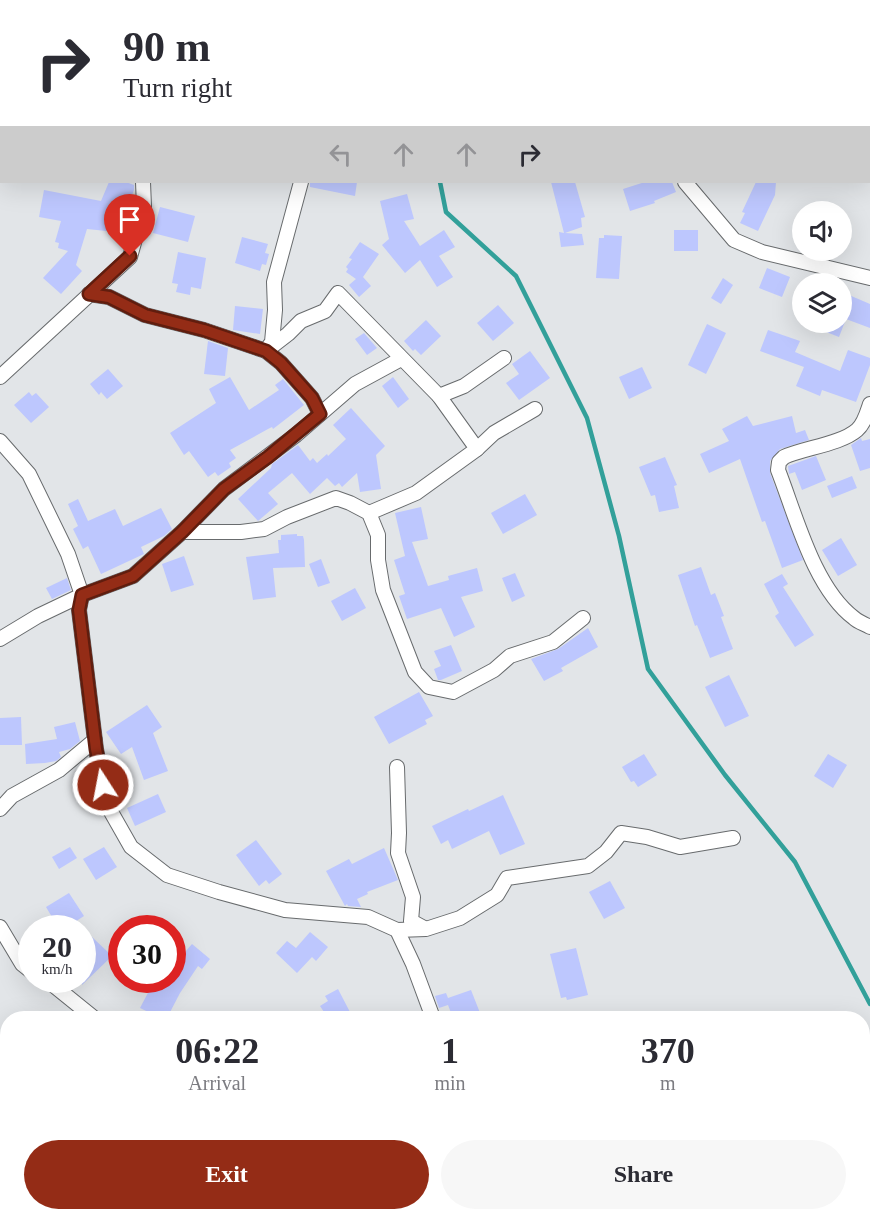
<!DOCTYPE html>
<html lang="en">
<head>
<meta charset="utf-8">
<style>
	:root { --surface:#fff; --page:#f7f7f7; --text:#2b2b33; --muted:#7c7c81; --accent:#942c16 }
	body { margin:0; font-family:Georgia,serif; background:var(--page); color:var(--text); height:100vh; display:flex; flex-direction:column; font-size:22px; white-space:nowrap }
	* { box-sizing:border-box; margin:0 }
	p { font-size:20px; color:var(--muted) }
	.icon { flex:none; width:33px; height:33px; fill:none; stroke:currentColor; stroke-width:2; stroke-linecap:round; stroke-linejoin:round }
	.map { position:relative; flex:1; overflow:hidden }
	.panel { position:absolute; left:0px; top:1011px; width:870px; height:210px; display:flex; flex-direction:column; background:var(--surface); border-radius:24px 24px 0 0; box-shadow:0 6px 24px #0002 }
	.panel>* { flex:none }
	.top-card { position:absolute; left:0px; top:0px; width:870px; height:183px; box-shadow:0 6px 24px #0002; background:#fff; color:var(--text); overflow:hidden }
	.fabs { position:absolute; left:792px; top:201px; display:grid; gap:12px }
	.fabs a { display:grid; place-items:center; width:60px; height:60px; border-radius:50%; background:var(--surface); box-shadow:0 6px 24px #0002; font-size:30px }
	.speed { position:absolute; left:18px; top:915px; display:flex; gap:12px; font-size:30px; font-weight:700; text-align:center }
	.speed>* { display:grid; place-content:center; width:78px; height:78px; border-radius:50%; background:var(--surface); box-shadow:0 6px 24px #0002; line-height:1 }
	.speed small { font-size:15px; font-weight:400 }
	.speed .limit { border:9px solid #d22; background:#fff; color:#111 }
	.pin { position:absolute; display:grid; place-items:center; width:51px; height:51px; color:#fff; margin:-62px -26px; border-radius:50% 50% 50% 0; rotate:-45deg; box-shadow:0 0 6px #0007 }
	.pin .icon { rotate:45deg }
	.me { position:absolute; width:66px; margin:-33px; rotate:349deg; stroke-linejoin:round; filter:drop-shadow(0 0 4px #0008) }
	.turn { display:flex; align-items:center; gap:21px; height:126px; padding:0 24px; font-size:27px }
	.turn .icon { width:78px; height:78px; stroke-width:2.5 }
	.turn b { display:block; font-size:42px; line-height:51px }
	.lanes { display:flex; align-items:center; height:57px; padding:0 24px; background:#0003; justify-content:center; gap:30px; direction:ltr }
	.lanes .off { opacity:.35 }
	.eta { display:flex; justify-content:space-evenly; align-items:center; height:102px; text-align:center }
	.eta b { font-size:36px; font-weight:600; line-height:42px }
	.primary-button { display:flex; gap:12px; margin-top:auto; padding:12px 24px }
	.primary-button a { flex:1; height:69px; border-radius:36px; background:var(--accent); color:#fff; font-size:24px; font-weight:600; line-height:69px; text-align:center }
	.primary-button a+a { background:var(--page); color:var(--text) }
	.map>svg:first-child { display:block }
</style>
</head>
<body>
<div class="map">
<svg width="870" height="1221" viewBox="0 0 870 1221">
	<rect width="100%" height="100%" fill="#e2e5e8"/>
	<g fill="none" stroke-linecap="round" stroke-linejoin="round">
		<g stroke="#32a09a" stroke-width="4.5">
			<polyline points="406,0 407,2"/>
			<polyline points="440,182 446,212 516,276 587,418 619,536 648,669 725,775 795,862 870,1004"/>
			<polyline points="0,1170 8,1181"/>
			<polyline points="862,1195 870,1194"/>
			<polyline points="29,1214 34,1221"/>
		</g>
	</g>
	<g fill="#bdc7fe">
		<polygon points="109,182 126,182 134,185 134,190 129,203 126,233 87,229 76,265 82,271 61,294 43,278 68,251 58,248 59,243 55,242 61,221 39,217 44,190 101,201"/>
		<polygon points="310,182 357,182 355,196 310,187"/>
		<polygon points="551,182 575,182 585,217 581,218 582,227 565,233 582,234 584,245 561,247 559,232 564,233"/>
		<polygon points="645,182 672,182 676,192 654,201 655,203 630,211 623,189"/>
		<polygon points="756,182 776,182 775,195 758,231 740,223 745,213 742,212"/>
		<polygon points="407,194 414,219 404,221 420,246 444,230 455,247 439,256 453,277 437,287 420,260 405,273 382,245 389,239 380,201"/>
		<polygon points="160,207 195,216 188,242 153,233"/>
		<rect x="674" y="230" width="24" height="21"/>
		<polygon points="604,235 622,236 619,279 596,278 599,238 604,238"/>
		<polygon points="242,237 268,244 265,253 269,254 266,265 262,264 260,271 235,263"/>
		<polygon points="360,242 379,254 363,277 371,286 359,297 349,285 356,279 346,272 348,269 346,267 352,259 349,258"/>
		<polygon points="178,252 206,258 201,289 191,287 190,295 176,292 178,284 172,283"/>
		<polygon points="767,268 790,277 782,297 759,288"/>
		<polygon points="723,278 733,285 721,304 711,298"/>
		<polygon points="842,292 870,304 870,328 846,319 839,337 803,323 842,322"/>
		<polygon points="498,305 514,323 493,341 477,323"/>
		<polygon points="235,306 263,309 260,334 233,330"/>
		<polygon points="426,320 441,336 421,355 415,349 413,351 404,341"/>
		<polygon points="707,324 726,333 706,374 688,365"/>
		<polygon points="768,330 800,341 795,352 840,371 848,350 870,358 870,365 856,402 822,390 820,396 796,386 804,367 760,351"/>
		<polygon points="364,333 377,348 367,355 355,339"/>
		<polygon points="208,341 228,348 225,376 204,374"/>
		<polygon points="530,351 550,378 519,400 506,383 519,374 512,364"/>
		<polygon points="642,367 652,388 629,399 619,377"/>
		<polygon points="108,369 123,386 107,399 101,392 99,395 90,384"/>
		<polygon points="230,377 249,410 279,390 275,385 283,379 304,405 273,429 272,427 268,429 230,450 236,458 229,463 231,467 218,476 215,472 208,477 189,451 184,455 170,433 216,403 209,389"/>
		<polygon points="393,377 409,399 398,408 382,386"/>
		<polygon points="29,392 32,396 36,393 49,407 31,423 14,405"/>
		<polygon points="351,408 385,446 376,455 381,489 360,492 357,473 342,487 339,483 335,486 327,478 310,494 292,473 268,493 278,504 258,521 238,499 271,468 272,464 298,445 310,461 313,458 317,463 327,454 328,456 346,439 333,425"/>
		<polygon points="747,416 753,426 792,416 796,433 805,430 809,440 780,449 770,461 770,473 803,560 782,568 765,521 762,522 740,459 709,473 700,454 729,441 722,429"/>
		<polygon points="861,438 862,441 870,439 870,468 860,471 851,445"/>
		<polygon points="816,456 826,480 802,490 795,472 789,474 788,466"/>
		<polygon points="665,457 677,485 674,486 679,508 659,512 655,495 651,496 639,467"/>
		<polygon points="852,476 857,488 832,498 827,486"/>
		<polygon points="525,494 537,515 503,534 491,513"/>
		<polygon points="78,499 88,521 115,509 123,526 161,508 172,529 164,536 141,547 144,554 101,574 88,546 83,549 73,529 78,526 68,504"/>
		<polygon points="421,507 428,539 412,542 428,586 449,580 448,576 477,568 483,591 461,597 475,627 454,637 441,608 407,619 399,596 405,594 394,560 405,556 395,513"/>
		<polygon points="297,534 297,536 303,536 304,540 305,567 273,568 276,597 253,600 246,557 279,553 278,540 281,540 281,535"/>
		<polygon points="841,538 857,565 838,576 822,550"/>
		<polygon points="184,556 194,585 171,592 162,564"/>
		<polygon points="321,559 330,583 318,587 309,564"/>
		<polygon points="701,567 711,595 715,593 724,616 721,617 733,649 710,658 697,625 695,626 678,575"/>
		<polygon points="515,573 525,596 512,602 502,578"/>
		<polygon points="782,574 788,584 783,587 814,635 795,647 775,616 779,613 764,584"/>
		<polygon points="67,578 71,590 52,599 46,588"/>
		<polygon points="355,588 366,608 342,621 331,601"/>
		<polygon points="588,628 598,647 561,668 563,671 544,681 531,659 558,649"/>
		<polygon points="451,645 462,671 441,680 438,680 434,669 441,666 434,651"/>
		<polygon points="729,675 749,716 725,727 705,687"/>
		<polygon points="419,692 433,716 425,720 427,724 389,744 374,717"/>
		<polygon points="147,705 162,727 153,733 168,771 144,780 132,747 121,754 106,732"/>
		<polygon points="21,717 22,745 0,745 0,718"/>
		<polygon points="75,722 80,741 70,749 59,752 61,757 56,761 45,763 26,764 25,744 57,739 54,727"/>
		<polygon points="644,754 657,775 638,787 634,781 631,782 622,767"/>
		<polygon points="828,754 847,765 833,788 814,776"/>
		<polygon points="158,794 166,812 135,826 127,808"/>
		<polygon points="503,795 525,844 500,855 489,831 452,849 448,840 441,844 432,826 468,809 469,811"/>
		<polygon points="256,840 282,874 269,884 266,880 259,886 236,855"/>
		<polygon points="70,847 77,858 59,869 52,857"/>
		<polygon points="104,847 117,867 96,880 83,859"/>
		<polygon points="384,848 398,880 367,892 368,894 357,899 361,907 348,906 347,904 345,906 326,871 349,859 352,864"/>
		<polygon points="610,881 625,908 604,919 589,892"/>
		<polygon points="69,893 84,916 67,927 64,923 58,927 46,907"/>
		<polygon points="310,932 328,947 316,961 312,957 297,973 276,953 287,941 296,948"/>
		<polygon points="92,937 112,956 82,985 82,947"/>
		<polygon points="192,944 210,959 202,969 198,966 180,993 167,1018 161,1018 140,1008 150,989 155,991 162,980 172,980 172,967"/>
		<polygon points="576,948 588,995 567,1000 566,997 561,998 550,954"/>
		<polygon points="338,989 351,1014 344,1018 328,1018 320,1006 328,1001 325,996"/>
		<polygon points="471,990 482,1018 453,1018 448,1005 439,1008 435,996 446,993 448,998"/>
	</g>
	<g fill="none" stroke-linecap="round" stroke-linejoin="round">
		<g stroke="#686b6d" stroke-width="16">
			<g id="minor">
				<polyline points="654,0 654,2"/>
				<polyline points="0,36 2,37"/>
				<polyline points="0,175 2,173"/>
				<polyline points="685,182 734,240 762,252 870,278"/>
				<polyline points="89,294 109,297 145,315 204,330 266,351 281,363 297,381 312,398 320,414"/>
				<polyline points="267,349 272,342 275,310 274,282 301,182"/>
				<polyline points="266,351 288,334 301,321 325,311 338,293 439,396 464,386 504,358"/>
				<polyline points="0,377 130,257 144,207 143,182"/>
				<path d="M870,404c-3,9 -6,20 -13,26 -16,14 -53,18 -73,27l-5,5 -1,8c18,46 36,118 76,148 4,4 11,6 16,9"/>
				<polyline points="0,441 29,474 68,554 82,595 79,610 96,749 106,803 131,847 167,875 219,892 285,910 368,917 397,930 413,964 433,1018"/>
				<polyline points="477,449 494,433 535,409"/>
				<polyline points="369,513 416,493 477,449 439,396"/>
				<polyline points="182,532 241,532 264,529 287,517 336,498 350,503 369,513 378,535 378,560 383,590 415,672 429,687 453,692 494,670 510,656 553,642 583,618"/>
				<polyline points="0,639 38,616 82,595 133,576 182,532 224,489 296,435 355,384 401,359"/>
				<polyline points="397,767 399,833 398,853 413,897 411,921 424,928"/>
				<polyline points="0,809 12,796 59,770 95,740"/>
				<polyline points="0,927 22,964 32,972"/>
				<polyline points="397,930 426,929 460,918 497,895 507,878 588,866 606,852 621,833 647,837 680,847 733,838"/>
				<polyline points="47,980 94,1018"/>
				<polyline points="490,1214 492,1221"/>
				<polyline points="836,1215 836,1221"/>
				<polyline points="239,1221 251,1214"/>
			</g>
		</g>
		<use href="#minor" stroke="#fff" stroke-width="14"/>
	</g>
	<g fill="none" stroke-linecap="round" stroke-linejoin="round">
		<g stroke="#601d0e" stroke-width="15">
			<polyline id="route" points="103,785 96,749 79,610 82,595 133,576 182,532 224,489 268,457 320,414 312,398 297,381 281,363 266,351 204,330 145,315 109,297 89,294 130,256"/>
		</g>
		<use href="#route" stroke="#942c16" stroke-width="10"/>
	</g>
</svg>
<div class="fabs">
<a><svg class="icon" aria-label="sound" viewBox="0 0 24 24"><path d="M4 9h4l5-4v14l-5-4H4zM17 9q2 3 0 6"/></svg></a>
<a><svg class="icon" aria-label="layers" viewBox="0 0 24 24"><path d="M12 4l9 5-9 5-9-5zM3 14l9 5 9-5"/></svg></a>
</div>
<div class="speed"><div>20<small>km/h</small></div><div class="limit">30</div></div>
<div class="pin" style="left:130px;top:256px;background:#d93025"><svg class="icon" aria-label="arrive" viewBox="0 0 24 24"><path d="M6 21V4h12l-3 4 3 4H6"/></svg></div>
<svg class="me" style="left:103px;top:785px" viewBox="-20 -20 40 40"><circle r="17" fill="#942c16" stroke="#fff" stroke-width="3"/><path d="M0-11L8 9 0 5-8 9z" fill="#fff"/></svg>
<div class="top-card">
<div class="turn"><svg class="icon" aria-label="right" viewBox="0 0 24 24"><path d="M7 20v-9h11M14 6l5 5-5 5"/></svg><div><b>90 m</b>Turn right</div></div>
<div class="lanes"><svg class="icon off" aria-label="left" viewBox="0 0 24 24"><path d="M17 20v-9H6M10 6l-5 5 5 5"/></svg><svg class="icon off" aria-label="ahead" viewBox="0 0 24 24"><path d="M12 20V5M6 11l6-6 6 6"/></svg><svg class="icon off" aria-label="ahead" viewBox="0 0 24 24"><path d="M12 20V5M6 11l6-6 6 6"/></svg><svg class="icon" aria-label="right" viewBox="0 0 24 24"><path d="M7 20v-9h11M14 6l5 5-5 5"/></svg></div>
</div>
<section class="panel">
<div class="eta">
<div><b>06:22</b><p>Arrival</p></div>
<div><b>1</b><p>min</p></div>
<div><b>370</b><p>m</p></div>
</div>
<div class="primary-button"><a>Exit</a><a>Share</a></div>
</section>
</div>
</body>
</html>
